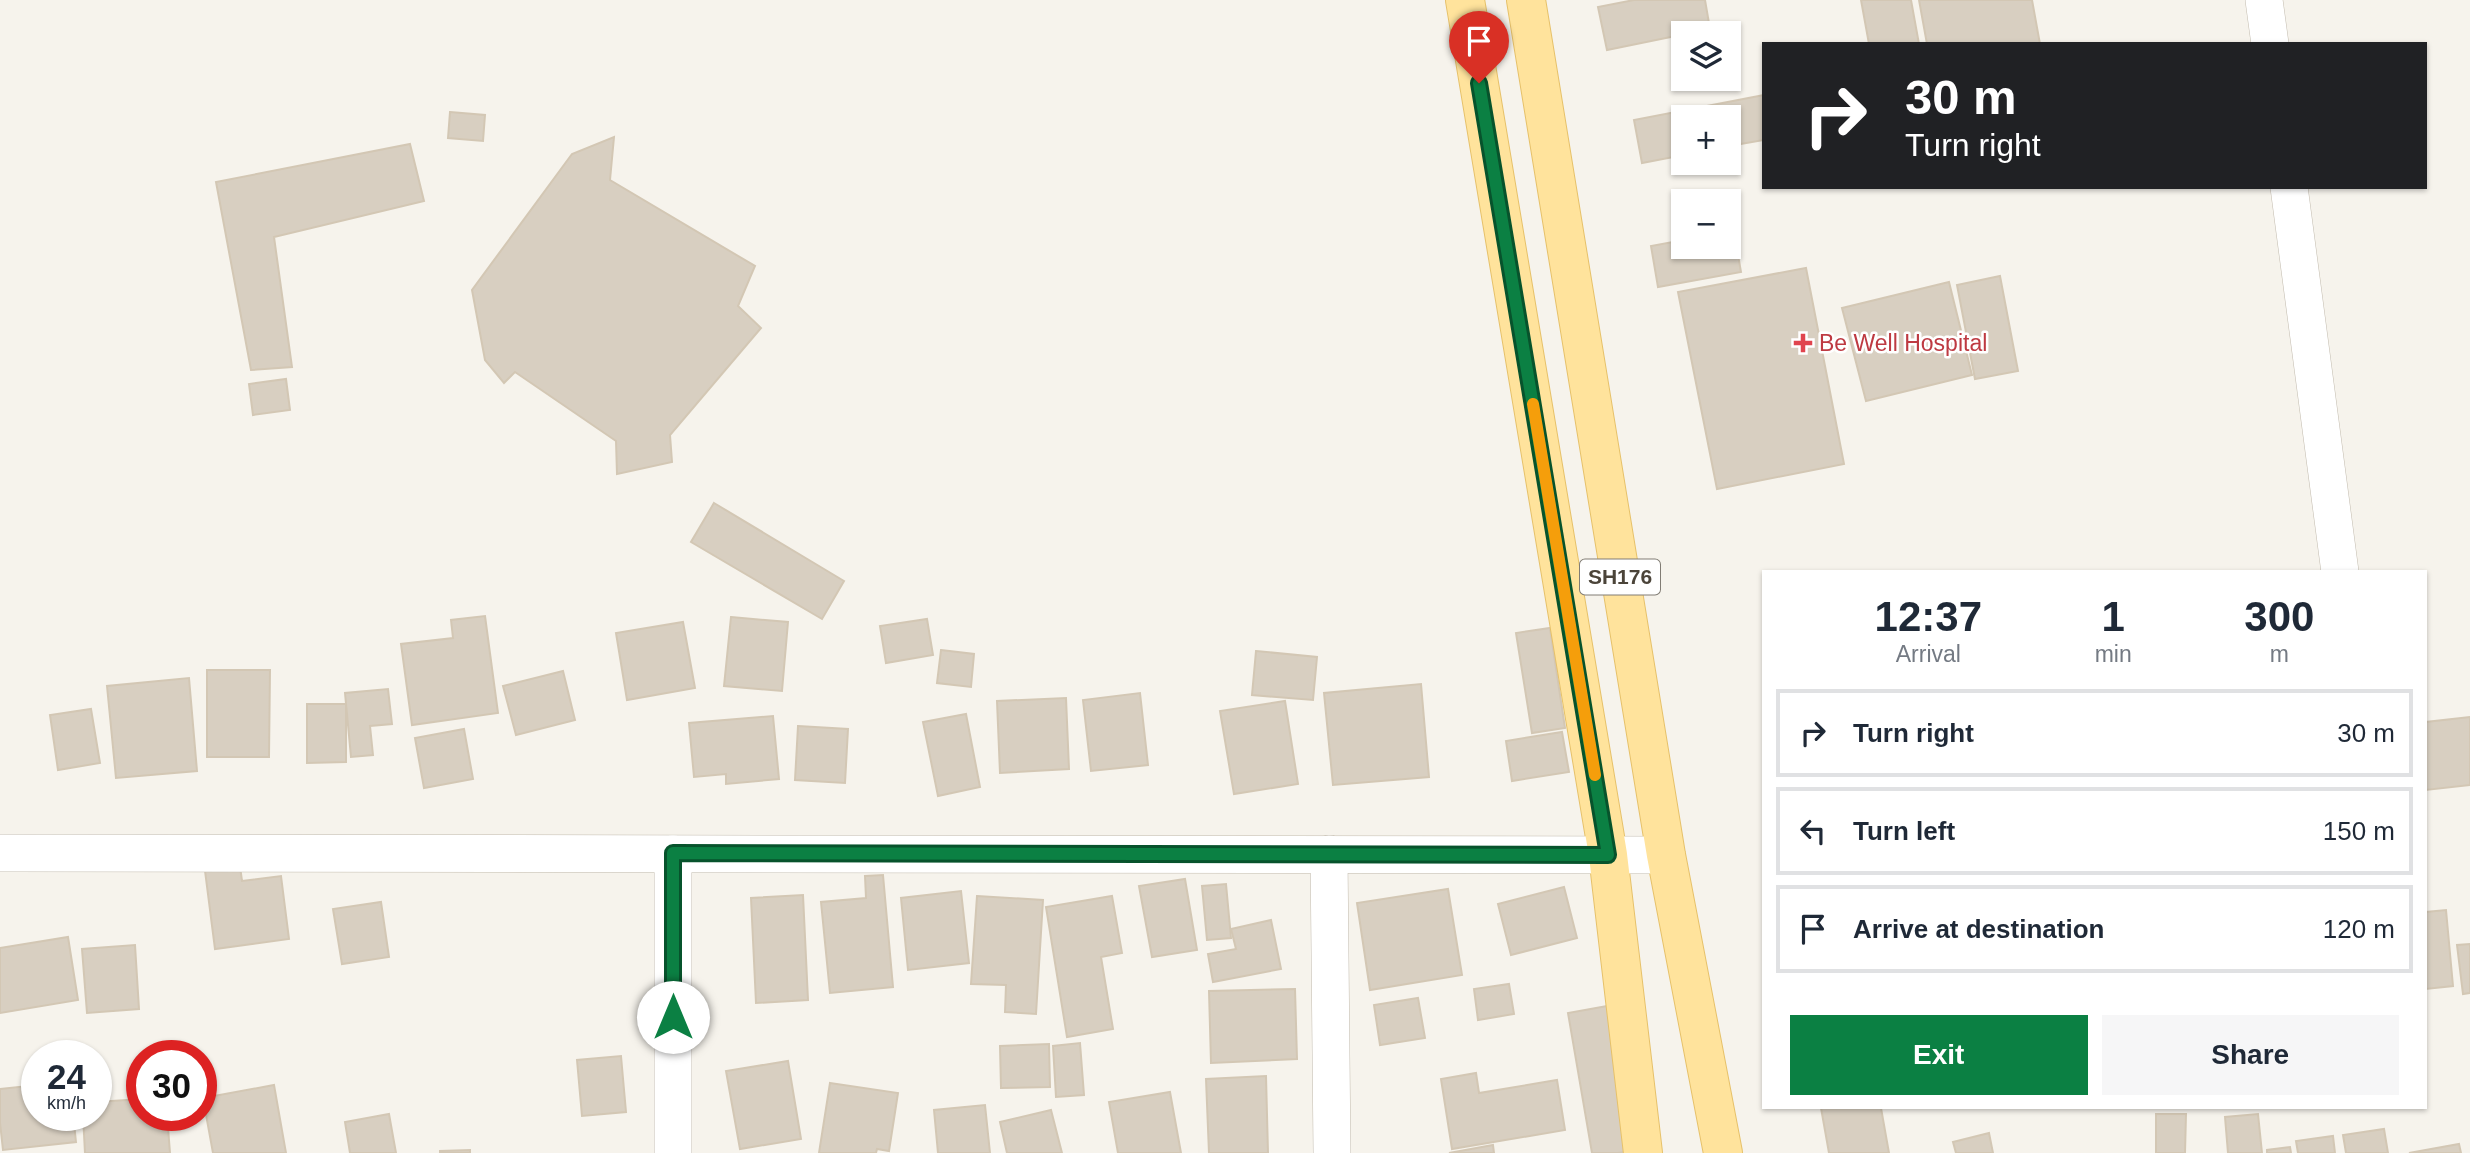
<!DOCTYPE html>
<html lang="en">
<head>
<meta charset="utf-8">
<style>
	:root { --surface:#fff; --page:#f6f6f7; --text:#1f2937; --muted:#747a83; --line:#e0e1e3; --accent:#0b8043 }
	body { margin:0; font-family:Helvetica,sans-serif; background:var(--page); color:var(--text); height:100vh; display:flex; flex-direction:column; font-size:26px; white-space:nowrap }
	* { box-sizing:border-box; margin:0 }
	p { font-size:23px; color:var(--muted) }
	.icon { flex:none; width:38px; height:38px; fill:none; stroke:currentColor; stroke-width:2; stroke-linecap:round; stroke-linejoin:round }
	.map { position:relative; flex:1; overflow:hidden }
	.side { position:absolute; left:1762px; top:570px; width:665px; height:539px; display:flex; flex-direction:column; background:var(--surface); border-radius:0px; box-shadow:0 2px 5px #0004 }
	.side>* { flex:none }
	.banner { position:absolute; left:1762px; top:42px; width:665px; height:147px; border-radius:0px; box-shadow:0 2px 5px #0004; background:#202124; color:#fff; overflow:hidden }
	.tools { position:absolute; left:1671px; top:21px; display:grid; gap:14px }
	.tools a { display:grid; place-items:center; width:70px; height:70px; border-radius:0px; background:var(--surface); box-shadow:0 2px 5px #0004; font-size:35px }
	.speed { position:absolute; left:21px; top:1040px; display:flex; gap:14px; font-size:35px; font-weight:700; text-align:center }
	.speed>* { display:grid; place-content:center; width:91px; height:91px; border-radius:50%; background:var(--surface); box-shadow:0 2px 5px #0004; line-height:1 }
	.speed small { font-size:18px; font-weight:400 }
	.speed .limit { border:10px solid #d22; background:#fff; color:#111 }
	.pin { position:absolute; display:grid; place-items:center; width:60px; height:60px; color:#fff; margin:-72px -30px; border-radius:50% 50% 50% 0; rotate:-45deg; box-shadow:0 0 7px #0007 }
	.pin .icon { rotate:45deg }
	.me { position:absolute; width:77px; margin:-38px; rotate:0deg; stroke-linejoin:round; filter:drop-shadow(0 0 5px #0008) }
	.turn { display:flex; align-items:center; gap:24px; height:147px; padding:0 28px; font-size:32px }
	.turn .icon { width:91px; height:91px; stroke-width:2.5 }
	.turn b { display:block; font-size:49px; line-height:60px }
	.eta { display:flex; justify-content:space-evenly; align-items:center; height:119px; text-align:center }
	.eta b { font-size:42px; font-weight:800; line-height:49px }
	.primary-button { display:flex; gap:14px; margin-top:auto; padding:14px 28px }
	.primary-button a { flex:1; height:80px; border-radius:0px; background:var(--accent); color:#fff; font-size:28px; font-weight:800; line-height:80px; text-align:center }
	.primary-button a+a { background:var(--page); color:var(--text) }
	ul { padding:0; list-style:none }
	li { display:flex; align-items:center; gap:21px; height:88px; margin:0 14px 10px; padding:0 14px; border:4px solid var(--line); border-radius:0px }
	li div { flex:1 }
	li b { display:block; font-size:26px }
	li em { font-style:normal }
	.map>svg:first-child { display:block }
</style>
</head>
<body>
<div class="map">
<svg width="2470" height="1153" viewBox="0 0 2470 1153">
	<rect width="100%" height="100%" fill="#f6f3ec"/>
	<g fill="#d8cfc1" stroke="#d3c7b4" stroke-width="2">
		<polygon points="1634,0 1705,0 1710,29 1607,50 1598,7"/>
		<polygon points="1861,0 1911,0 1919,44 1869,44"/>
		<polygon points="1919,0 2032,0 2040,44 1927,44"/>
		<polygon points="1764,95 1764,140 1729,146 1729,117 1684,117 1684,155 1642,163 1634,120"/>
		<polygon points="450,112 485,115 483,141 448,138"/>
		<polygon points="614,137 610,180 755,266 738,306 761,328 670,435 672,462 617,474 616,441 515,372 504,383 485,360 472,290 572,154"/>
		<polygon points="410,144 424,201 274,237 292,367 251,370 216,182"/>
		<polygon points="1729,232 1734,232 1741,272 1658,287 1651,246 1684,240 1684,247 1729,247"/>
		<polygon points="1806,268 1844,464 1717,489 1678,292"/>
		<polygon points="2000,276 2018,371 1975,379 1957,285"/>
		<polygon points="1949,282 1972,375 1866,401 1842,308"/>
		<polygon points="286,379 290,410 253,415 249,384"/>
		<polygon points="714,503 844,581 822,619 691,542"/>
		<polygon points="485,616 498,713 412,725 401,644 453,638 451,620"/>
		<polygon points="731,617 788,622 782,691 724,686"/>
		<polygon points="927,619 933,655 886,663 880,626"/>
		<polygon points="683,622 695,688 627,700 616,633"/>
		<polygon points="1550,628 1565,728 1532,733 1516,633"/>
		<polygon points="941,650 974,654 971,687 937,683"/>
		<polygon points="1256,651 1317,657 1313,700 1252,695"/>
		<polygon points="207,670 270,670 269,757 207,757"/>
		<polygon points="563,671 575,720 516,735 503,686"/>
		<polygon points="189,678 197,771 116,778 107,686"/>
		<polygon points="1421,684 1429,777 1333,785 1324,693"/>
		<polygon points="388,689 392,724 370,726 373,755 351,757 345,693"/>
		<polygon points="1140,693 1148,765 1091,771 1083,700"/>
		<polygon points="1066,698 1069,769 1000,773 997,701"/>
		<polygon points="1285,701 1298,784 1234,794 1220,711"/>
		<polygon points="307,704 346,704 346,762 307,763"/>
		<polygon points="91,709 100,763 58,770 50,715"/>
		<polygon points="966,714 980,787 938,796 923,722"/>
		<polygon points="773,716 779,779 726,784 726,774 694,777 689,723"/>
		<polygon points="2470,717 2470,785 2426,790 2426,722"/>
		<polygon points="798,726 848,729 845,783 795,780"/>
		<polygon points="464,729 473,779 424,788 415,738"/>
		<polygon points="1562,732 1569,772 1512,781 1506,741"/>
		<polygon points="239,859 242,881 281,876 289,939 215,949 204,863"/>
		<polygon points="883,875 893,987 830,993 821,902 866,898 865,876"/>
		<polygon points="1185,879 1197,950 1152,957 1139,886"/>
		<polygon points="1226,884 1231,938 1207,940 1202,886"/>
		<polygon points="1564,887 1577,938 1511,955 1498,904"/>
		<polygon points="1448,889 1462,975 1370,990 1357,903"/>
		<polygon points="961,891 969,963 908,970 901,898"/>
		<polygon points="803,895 808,1000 756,1003 751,898"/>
		<polygon points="977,896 1043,900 1036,1014 1005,1012 1006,985 971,984"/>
		<polygon points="1112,896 1122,953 1101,957 1113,1029 1067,1037 1046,907"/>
		<polygon points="381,902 389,957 342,964 333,909"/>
		<polygon points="2446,910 2453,986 2426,989 2426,912"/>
		<polygon points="1271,920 1281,969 1213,982 1208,954 1236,949 1231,929"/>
		<polygon points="68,937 78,1000 0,1013 0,948"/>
		<polygon points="2470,944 2470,993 2463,994 2457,945"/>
		<polygon points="135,945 139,1009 87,1013 82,949"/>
		<polygon points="1509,984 1514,1014 1478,1020 1474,989"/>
		<polygon points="1295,989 1297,1059 1211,1063 1209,991"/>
		<polygon points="1418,998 1425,1038 1380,1045 1374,1005"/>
		<polygon points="1613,1005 1638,1150 1618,1153 1592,1153 1568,1013"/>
		<polygon points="1080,1043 1084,1095 1056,1097 1053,1046"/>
		<polygon points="1049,1044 1050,1087 1001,1088 1000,1046"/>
		<polygon points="621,1056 626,1112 582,1116 577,1060"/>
		<polygon points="788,1061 801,1139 740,1149 726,1071"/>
		<polygon points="1476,1073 1479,1093 1557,1080 1565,1130 1452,1149 1441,1079"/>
		<polygon points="1266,1076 1268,1153 1209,1153 1206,1079"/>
		<polygon points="830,1083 898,1093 889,1151 877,1149 876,1153 819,1153"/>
		<polygon points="37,1085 37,1115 73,1115 76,1142 3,1150 0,1123 0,1089"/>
		<polygon points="274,1085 286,1153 213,1153 203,1098"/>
		<polygon points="1170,1092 1181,1153 1118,1153 1109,1102"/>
		<polygon points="142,1099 142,1115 167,1115 170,1153 85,1153 83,1115 96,1115 96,1102"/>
		<polygon points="985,1105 990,1153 938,1153 934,1110"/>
		<polygon points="1821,1108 1881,1108 1889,1153 1829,1153"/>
		<polygon points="1051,1110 1062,1153 1007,1153 1000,1122"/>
		<polygon points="389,1114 396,1153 350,1153 345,1122"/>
		<polygon points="2156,1114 2186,1114 2185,1153 2156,1153"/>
		<polygon points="2258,1114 2262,1153 2228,1153 2225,1117"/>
		<polygon points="2384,1129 2388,1153 2346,1153 2343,1135"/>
		<polygon points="1989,1133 1993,1153 1956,1153 1953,1142"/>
		<polygon points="2333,1136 2335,1153 2298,1153 2296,1141"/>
		<polygon points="2459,1144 2461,1153 2409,1153"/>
		<polygon points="1493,1145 1494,1153 1449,1153"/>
		<polygon points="2290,1147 2291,1153 2267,1153 2267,1150"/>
		<polygon points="470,1150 470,1153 440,1153 440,1151"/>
	</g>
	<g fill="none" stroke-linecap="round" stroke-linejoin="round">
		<g stroke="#c2bbae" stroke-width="38">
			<g id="street">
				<polyline points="2264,0 2270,44"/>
				<polyline points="2289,187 2340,572"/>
				<polyline points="0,853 1666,855"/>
				<polyline points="1329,854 1332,1153"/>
				<polyline points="673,1153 673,854"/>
			</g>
		</g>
		<g stroke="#e6c16a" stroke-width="40">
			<g id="primary">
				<polyline points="1465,0 1608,855 1643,1153"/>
				<polyline points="1526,0 1666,855 1723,1153"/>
			</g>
		</g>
		<use href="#street" stroke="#fff" stroke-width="37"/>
		<use href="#primary" stroke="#ffe39c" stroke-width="38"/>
	</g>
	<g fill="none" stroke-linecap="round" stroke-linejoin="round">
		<g stroke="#07532c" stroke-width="18">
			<polyline id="route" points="673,1017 673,853 1608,855 1479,83"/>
		</g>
		<use href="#route" stroke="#0b8043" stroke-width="12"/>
		<polyline stroke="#f59e0b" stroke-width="12" points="1533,404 1595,775"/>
	</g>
	<path fill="#e0444e" stroke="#fff" stroke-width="2.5" d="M1799.5 332.5h7v7h7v7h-7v7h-7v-7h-7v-7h7z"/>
	<g text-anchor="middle" stroke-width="5" stroke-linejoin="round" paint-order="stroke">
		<rect fill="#fff" stroke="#817c74" stroke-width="2" x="1580" y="559.5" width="80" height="35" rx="5"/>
		<g font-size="21" font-weight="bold" fill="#4b4439">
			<text x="1620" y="584">SH176</text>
		</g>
		<g font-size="23" fill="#be3a42" stroke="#fff" text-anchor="start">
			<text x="1819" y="351">Be Well Hospital</text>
		</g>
	</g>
</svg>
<div class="tools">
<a><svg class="icon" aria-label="layers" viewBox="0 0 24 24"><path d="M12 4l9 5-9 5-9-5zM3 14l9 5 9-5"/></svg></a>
<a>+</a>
<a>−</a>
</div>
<div class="speed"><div>24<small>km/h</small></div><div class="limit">30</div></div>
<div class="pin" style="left:1479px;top:83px;background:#d93025"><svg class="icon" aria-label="arrive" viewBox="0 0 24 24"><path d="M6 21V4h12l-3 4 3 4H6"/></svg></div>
<svg class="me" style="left:673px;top:1017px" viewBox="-20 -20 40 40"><circle r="19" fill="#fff"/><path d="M0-13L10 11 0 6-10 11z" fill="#0b8043"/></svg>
<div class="banner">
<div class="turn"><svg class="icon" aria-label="right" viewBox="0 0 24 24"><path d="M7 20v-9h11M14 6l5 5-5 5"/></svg><div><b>30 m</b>Turn right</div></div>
</div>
<section class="side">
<div class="eta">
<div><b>12:37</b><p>Arrival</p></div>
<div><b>1</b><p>min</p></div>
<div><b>300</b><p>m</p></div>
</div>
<ul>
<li><svg class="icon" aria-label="right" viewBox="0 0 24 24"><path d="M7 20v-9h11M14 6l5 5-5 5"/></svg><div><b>Turn right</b></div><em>30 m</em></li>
<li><svg class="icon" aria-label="left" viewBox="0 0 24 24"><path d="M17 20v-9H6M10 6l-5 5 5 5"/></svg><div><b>Turn left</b></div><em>150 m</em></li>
<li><svg class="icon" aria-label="arrive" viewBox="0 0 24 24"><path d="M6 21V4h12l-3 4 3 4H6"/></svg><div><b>Arrive at destination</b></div><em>120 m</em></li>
</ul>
<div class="primary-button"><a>Exit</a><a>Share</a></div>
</section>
</div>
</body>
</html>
